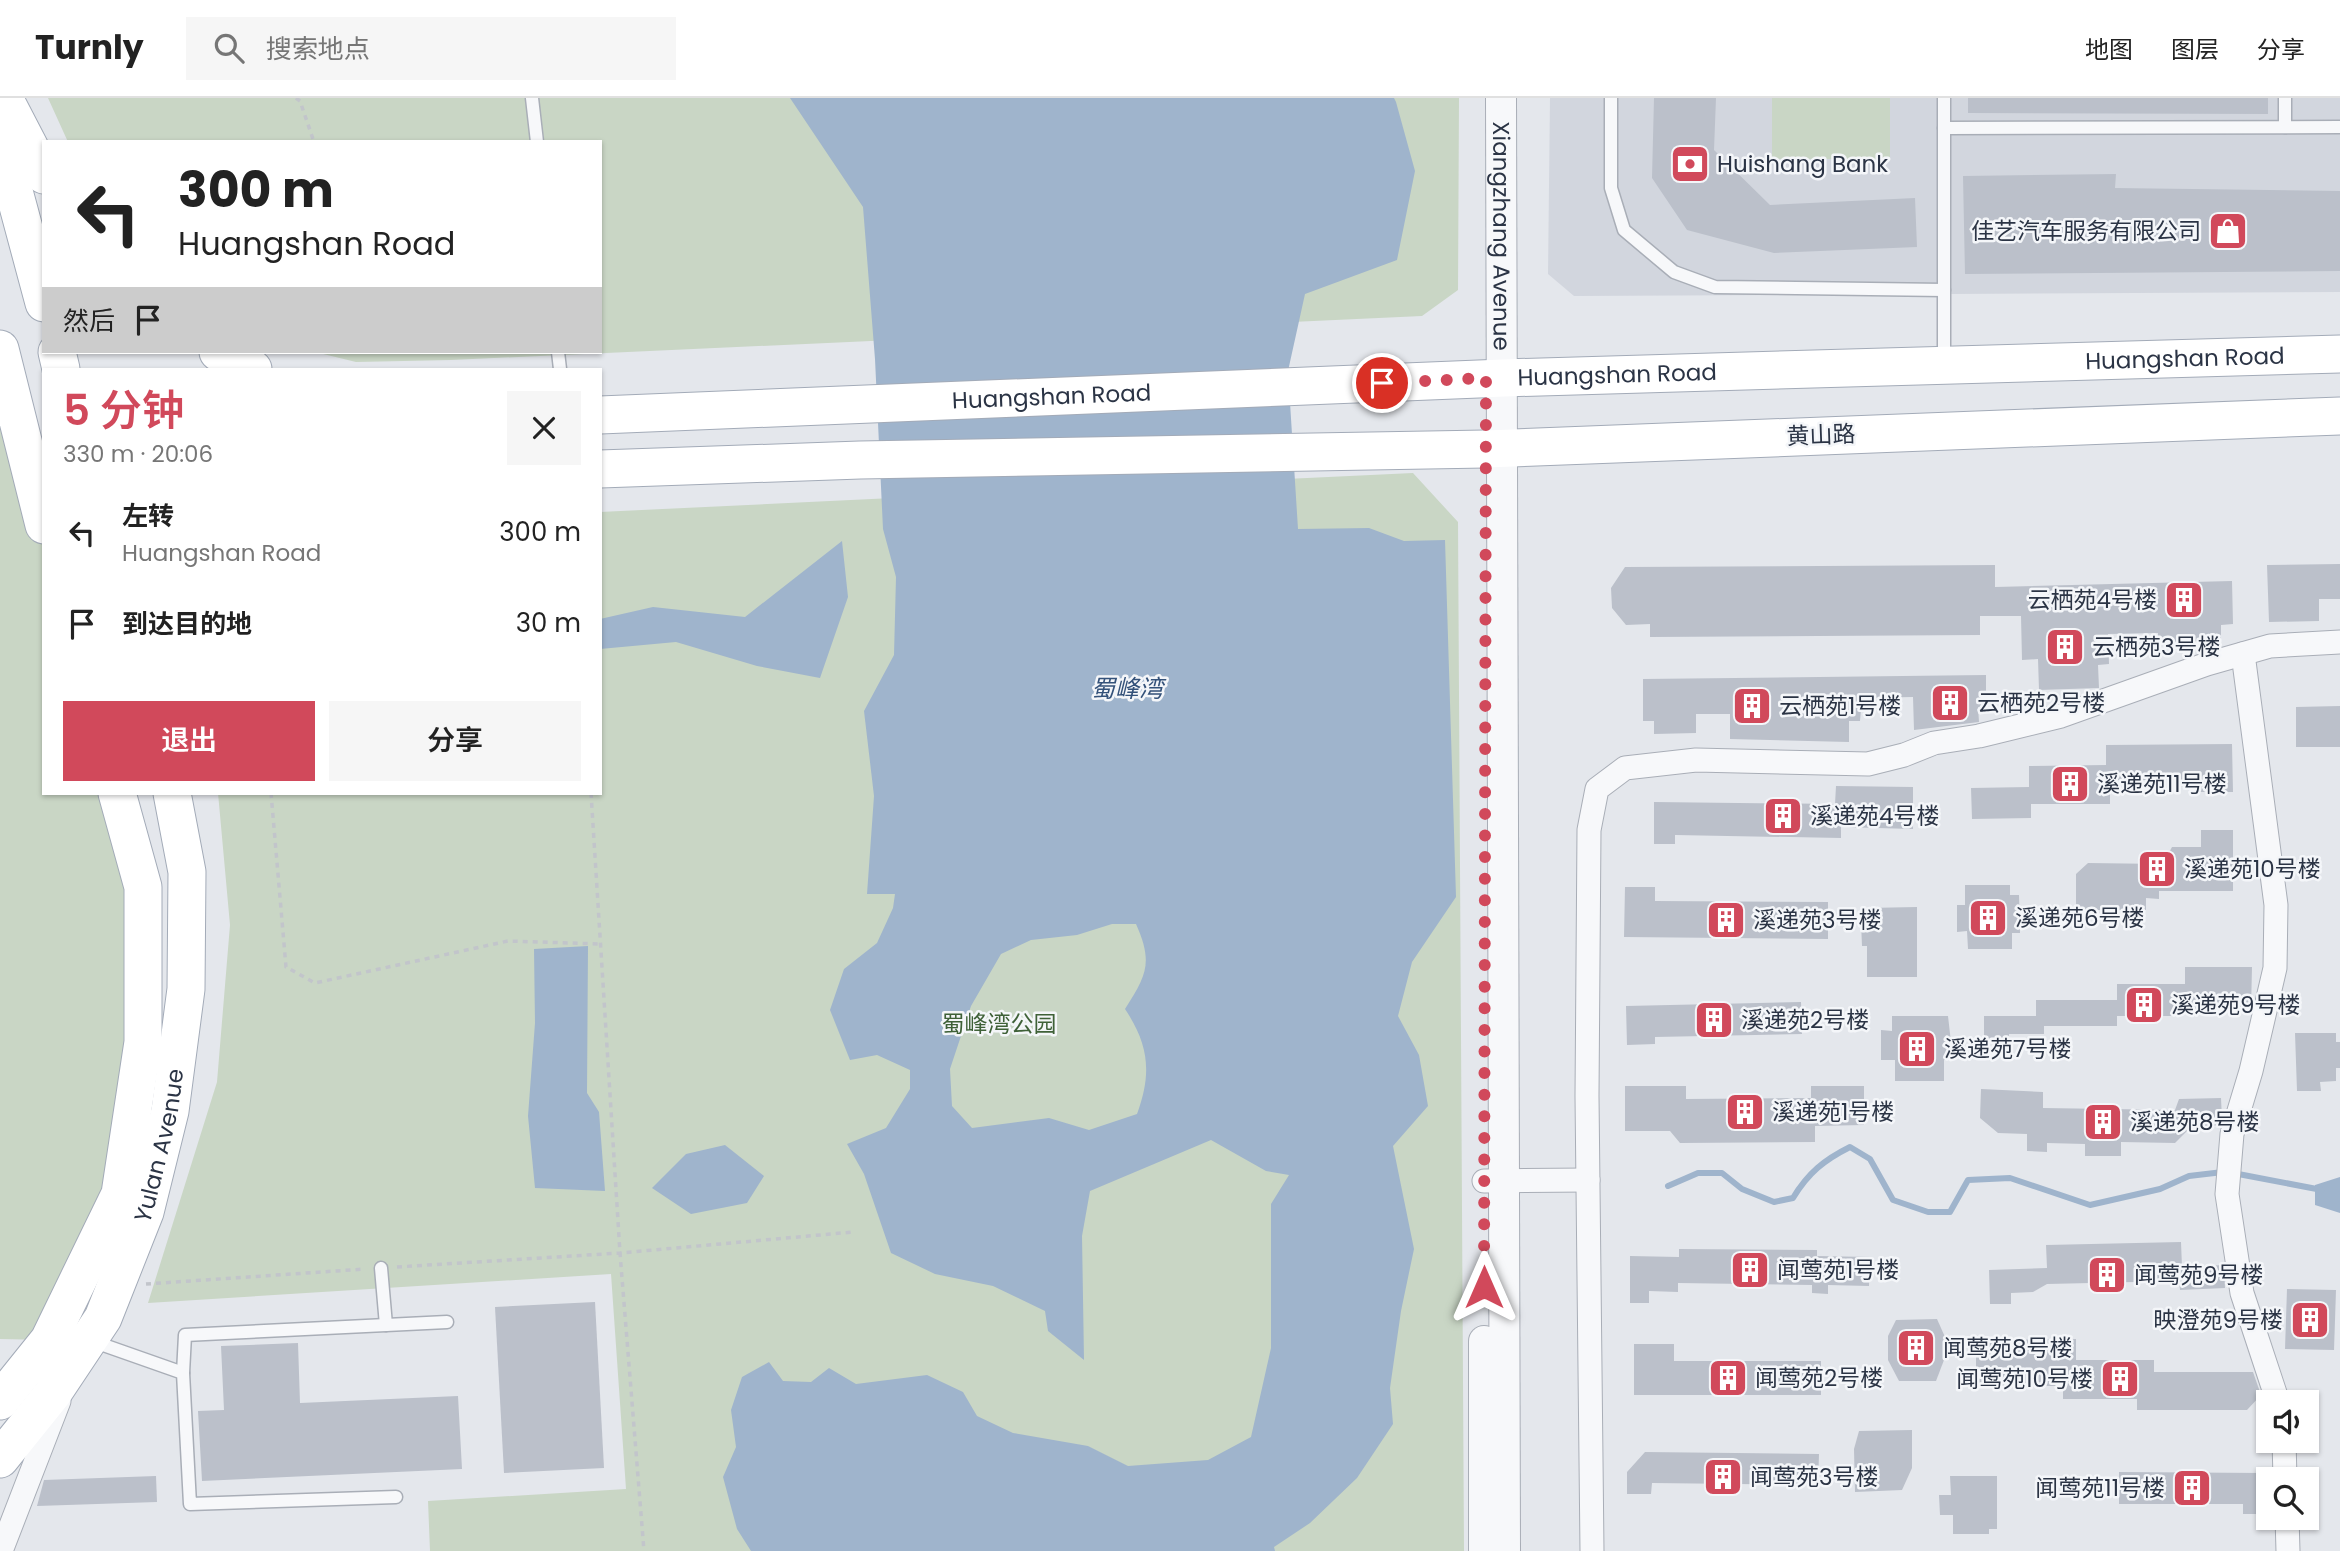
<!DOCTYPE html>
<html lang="zh">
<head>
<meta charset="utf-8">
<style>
	:root { --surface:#fff; --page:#f6f6f6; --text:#222; --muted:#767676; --line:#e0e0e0; --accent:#d1495b }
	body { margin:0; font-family:Poppins,"Noto Sans SC",sans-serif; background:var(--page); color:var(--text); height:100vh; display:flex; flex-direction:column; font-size:26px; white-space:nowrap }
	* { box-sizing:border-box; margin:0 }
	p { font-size:23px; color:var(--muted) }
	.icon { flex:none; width:38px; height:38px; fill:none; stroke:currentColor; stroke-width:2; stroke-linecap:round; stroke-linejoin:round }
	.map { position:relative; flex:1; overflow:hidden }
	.drawer { position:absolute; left:42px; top:270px; width:560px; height:427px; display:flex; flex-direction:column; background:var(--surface); border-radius:0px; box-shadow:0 2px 5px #0004 }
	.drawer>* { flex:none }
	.guide { position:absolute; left:42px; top:42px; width:560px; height:214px; border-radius:0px; box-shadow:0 2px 5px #0004; background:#fff; color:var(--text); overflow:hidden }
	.controls { position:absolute; left:2256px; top:1292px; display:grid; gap:14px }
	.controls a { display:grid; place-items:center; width:63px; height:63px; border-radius:0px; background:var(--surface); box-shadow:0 2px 5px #0004; font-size:35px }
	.pin { position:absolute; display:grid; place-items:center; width:60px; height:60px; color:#fff; margin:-30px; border:4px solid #fff; border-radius:50%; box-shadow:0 2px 7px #0007 }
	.me { position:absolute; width:77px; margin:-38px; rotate:0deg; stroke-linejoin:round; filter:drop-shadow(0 0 5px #0008) }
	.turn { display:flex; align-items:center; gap:24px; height:147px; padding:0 21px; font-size:32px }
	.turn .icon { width:91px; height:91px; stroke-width:2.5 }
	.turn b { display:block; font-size:49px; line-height:60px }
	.then { display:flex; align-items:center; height:66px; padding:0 21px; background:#0003; gap:14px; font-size:26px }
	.round { display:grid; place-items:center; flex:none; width:74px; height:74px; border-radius:0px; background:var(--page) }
	.headline { display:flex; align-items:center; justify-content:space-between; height:119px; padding:0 21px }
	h1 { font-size:42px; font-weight:600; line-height:52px; color:var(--accent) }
	.action { display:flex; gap:14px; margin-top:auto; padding:14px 21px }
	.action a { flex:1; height:80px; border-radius:0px; background:var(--accent); color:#fff; font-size:28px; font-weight:600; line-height:80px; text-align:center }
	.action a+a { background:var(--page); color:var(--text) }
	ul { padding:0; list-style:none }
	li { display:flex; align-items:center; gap:21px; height:91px; padding:0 21px }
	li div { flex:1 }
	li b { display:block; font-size:26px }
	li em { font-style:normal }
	header { display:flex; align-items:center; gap:42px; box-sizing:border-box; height:98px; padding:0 35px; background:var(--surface); border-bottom:2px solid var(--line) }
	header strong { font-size:33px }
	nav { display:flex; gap:38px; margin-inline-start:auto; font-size:24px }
	.search { width:490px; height:63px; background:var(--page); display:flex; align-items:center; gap:18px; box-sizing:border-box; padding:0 24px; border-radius:0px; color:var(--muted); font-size:26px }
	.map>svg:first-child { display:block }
</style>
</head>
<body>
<header>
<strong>Turnly</strong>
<div class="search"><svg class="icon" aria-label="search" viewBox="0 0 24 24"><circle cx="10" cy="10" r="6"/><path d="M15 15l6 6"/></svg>搜索地点</div>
<nav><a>地图</a><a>图层</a><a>分享</a></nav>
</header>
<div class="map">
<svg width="2340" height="1453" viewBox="0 0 2340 1453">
	<rect width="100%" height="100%" fill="#e4e7ec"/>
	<polygon fill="#d2d6de" points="1550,0 2340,0 2340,194 1574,198 1548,176"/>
	<g fill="#c9d6c5">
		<polygon points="48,0 1459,0 1458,192 1422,218 451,262 356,264 315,254 600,254 600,44 68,44"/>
		<rect x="1772" y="0" width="118" height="61"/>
		<polygon points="0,251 44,427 44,695 117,695 143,789 120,1096 49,1242 0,1241"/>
		<polygon points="1413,375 1458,424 1464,1453 430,1453 428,1403 626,1391 611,1176 148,1205 217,984 230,827 218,695 600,695 600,414"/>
	</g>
	<g fill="#9fb4cc" fill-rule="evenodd">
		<path d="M790,0h604l2,4 19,69 -18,89 -92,34 -17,77 10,158 71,-1 35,13 41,-1 11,357 -44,65 -14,54 21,39 9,51 -35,40 21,103 -13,62 -11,77 3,36 -36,54 -47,45 -36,24 1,4h-524l-14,-22 -14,-52 13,-30 -5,-37 11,-33 27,-15 14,19 28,1 18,-14 27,16 71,-9 36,17 14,24 36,17 75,13 40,20 80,-6 43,-23 20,-89v-144l18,-29 -23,-4 -55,-31 -121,51 -8,45 2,124 -36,-29 -3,-20 -52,-25 -58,-12 -44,-21 -27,-79 -17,-30 39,-16 24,-39v-19l-33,-15 -27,5 -20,-50 14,-41 33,-26 16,-35 2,-14h-28l7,-98 -10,-85 30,-56 2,-78 -13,-48 -8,-170 -12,-152zM1112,826h24c17,38 11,51 -11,85 24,36 27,64 12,105l-48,16 -40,-12 -77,10 -20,-22 -2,-37 21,-63 30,-52 30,-14 46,-5z"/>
		<polygon points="842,443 848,499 820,580 757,568 676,544 600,551 600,521 653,509 745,519"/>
		<polygon points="588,848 587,995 599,1014 605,1093 535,1090 528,1018 535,925 534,851"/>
		<polygon points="725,1047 764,1078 747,1105 691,1116 652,1090 686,1056"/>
		<polygon points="2340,1079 2340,1115 2315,1107 2315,1087"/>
	</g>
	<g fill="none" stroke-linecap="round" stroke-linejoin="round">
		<g stroke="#9fb4cc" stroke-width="6">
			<polyline points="2233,1075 2322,1092"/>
			<path d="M1668,1088l30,-13h24l20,16 32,13 19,-4c15,-25 31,-38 57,-51l20,12 23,41 35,12h22l18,-32 42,-2 80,27 70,-16 29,-13 34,-4"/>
		</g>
	</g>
	<g fill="#bbc0ca">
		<polygon points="1654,0 1716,0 1714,52 1770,107 1915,100 1917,149 1774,155 1687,132 1652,80"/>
		<polygon points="1968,0 2268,0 2268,16 1968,15"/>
		<polygon points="2116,76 2115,90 2340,93 2340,173 1965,176 1963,78"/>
		<polygon points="2340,466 2340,501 2319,501 2319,523 2269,524 2267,467"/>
		<polygon points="1995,467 1995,489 2232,483 2233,526 2221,527 2221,543 2158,544 2158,535 2108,536 2109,566 2098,567 2099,590 2039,592 2038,561 2022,562 2021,518 1980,518 1980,537 1650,539 1650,526 1626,527 1612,510 1611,490 1625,469"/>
		<polygon points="1986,577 1986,609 1978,609 1979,624 1914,632 1913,599 1862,600 1860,623 1849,623 1849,644 1730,641 1730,616 1696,616 1696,635 1654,636 1654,623 1643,623 1643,581"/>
		<polygon points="2340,608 2340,649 2296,649 2296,609"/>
		<polygon points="2232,646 2233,694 2200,694 2200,682 2110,682 2110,706 2031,706 2031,720 1972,721 1971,690 2029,689 2029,668 2106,667 2106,647"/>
		<polygon points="1836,688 1913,689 1913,731 1841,729 1841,740 1675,737 1675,746 1654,746 1654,704 1835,706"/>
		<polygon points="2201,732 2233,732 2233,793 2159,793 2159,801 2146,800 2146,812 2076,812 2076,776 2088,765 2163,766 2172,749 2201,749"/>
		<polygon points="1965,787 2010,787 2010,797 2019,797 2020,835 2012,835 2012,851 1968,851 1967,833 1957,834 1957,807 1965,807"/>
		<polygon points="1625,789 1655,789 1655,803 1828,804 1828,841 1624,839"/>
		<polygon points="1917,809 1917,879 1867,879 1867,848 1862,848 1861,824 1867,824 1867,810"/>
		<polygon points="2185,869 2252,869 2251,912 2184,912 2170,918 2117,918 2117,928 2044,928 2044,936 2009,936 2009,945 1984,945 1984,918 2036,918 2036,902 2117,902 2117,886 2185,886"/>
		<polygon points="1801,904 1802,936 1655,939 1655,946 1627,947 1626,908"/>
		<polygon points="1892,918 1948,918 1953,962 1944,962 1944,983 1895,983 1895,962 1881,962 1881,932 1892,933"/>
		<polygon points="2295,935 2336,935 2336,944 2340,944 2340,970 2336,970 2336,983 2320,984 2321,993 2297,993"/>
		<polygon points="1625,988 1686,988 1686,1001 1811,1000 1811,988 1864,988 1864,1027 1815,1028 1815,1044 1680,1045 1670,1033 1625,1033"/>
		<polygon points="1981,991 2043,994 2043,1010 2175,1012 2179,1001 2221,1000 2222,1021 2220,1028 2192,1028 2175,1045 2121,1044 2121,1058 2085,1058 2085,1046 2047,1045 2047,1054 2027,1053 2027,1036 1998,1035 1980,1020"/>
		<polygon points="2181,1144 2182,1169 2224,1167 2225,1190 2180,1192 2179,1183 2047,1186 2033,1194 2011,1195 2011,1206 1990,1206 1989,1172 2047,1170 2046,1147"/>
		<polygon points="1679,1151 1817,1152 1817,1158 1870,1159 1869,1188 1828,1187 1828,1196 1812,1195 1812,1187 1678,1185 1678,1194 1649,1193 1649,1205 1630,1205 1630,1158 1679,1159"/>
		<polygon points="2287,1191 2336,1192 2334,1252 2285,1251"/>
		<polygon points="595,1204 604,1370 504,1375 495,1209"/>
		<polygon points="1937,1221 1945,1239 1944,1262 1936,1283 1899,1283 1888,1262 1888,1238 1896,1222"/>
		<polygon points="2076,1241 2076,1262 2154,1262 2154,1274 2253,1274 2261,1297 2247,1312 2137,1312 2137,1301 2063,1301 2063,1288 1976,1288 1976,1242"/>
		<polygon points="298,1245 300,1305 458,1298 462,1371 202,1383 198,1313 224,1312 221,1248"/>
		<polygon points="1634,1246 1674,1246 1674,1263 1821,1263 1821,1297 1634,1297"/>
		<polygon points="1912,1332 1912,1370 1902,1392 1855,1394 1854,1351 1859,1333"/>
		<polygon points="1645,1354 1819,1356 1818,1387 1652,1385 1651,1396 1627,1396 1627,1374"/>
		<polygon points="2119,1374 2264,1375 2264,1416 2243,1416 2243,1406 2119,1406"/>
		<polygon points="156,1378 157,1404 37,1408 44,1382"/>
		<polygon points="1950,1378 1997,1378 1997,1431 1989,1431 1989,1436 1953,1436 1953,1417 1940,1417 1939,1397 1951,1397"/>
	</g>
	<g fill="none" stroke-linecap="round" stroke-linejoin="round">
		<g stroke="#a9aeb7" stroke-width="15">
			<g id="service">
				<polyline points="532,0 537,44"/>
				<polyline points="1611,0 1611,90 1624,132 1674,174 1715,189 1944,192"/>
				<polyline points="1944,0 1944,263"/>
				<polyline points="2285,29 2285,0"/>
				<polyline points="1944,30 2340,29"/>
				<polyline points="558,254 560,271"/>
				<polyline points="381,1170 386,1227"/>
				<polyline points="92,1243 183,1275 190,1406 396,1399"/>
				<polyline points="183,1275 185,1237 447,1224"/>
			</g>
		</g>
		<g stroke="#a9aeb7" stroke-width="25">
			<g id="minor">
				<polyline points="2243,556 2276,807 2275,870 2251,973 2232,1036 2227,1096 2242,1195 2278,1304"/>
				<polyline points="1484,1083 1588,1082"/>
				<polyline points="2284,1342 2285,1381"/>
				<polyline points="2287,1419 2288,1453"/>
				<polyline points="1,1453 59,1303"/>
				<polyline points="1592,1453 1587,998 1589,732 1597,691 1625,670 1696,662 1868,666 1904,657 1934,645 1979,638 2061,618 2207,566 2270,548 2340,544"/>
			</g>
		</g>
		<g stroke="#a9aeb7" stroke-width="32">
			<g id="tertiary">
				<path id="s1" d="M1501,0l4,1453"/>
				<polyline points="1484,1453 1484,1243"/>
			</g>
		</g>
		<g stroke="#a3abb8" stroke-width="39">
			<g id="primary">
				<polyline points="4,0 44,77"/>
				<polyline points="0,41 44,205"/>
				<polyline points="0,251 44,427"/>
				<polyline points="57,254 61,271"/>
				<polyline points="218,254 253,271"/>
				<path id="s2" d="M600,317l903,-37 837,-24"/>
				<polyline points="600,371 860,362 1485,351 2340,318"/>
				<polyline points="0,1303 49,1242 120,1096 143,944 143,789 117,695"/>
				<path id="s3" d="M0,1361l53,-66 50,-75 42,-106 25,-101 16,-122 1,-117 -15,-79"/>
			</g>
		</g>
		<g stroke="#c2c5cb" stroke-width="3.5" stroke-dasharray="5 5" stroke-linecap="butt">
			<polyline points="296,0 300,3 314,44"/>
			<polyline points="271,695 286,869 315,885 508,843 601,846"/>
			<polyline points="591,695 620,1155 644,1453"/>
			<polyline points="397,1169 620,1155 853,1134"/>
			<polyline points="146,1186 365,1171"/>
		</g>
		<use href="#service" stroke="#f7f8fa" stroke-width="12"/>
		<use href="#minor" stroke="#f7f8fa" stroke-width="23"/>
		<use href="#tertiary" stroke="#f7f8fa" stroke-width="30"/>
		<use href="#primary" stroke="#fff" stroke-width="37"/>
	</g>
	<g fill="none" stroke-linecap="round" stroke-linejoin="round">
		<polyline stroke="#d1495b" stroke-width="12" stroke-dasharray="0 21.6" points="1382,285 1486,280 1484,1189"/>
	</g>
	<defs>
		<g id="bank-square" transform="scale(2.0125)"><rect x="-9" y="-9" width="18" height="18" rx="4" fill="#d1495b" stroke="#f4f6f9"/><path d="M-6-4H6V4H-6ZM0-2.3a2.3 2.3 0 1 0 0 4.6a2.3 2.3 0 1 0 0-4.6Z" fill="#fff"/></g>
		<g id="shop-square" transform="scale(2.0125)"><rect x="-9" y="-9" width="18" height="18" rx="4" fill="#d1495b" stroke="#f4f6f9"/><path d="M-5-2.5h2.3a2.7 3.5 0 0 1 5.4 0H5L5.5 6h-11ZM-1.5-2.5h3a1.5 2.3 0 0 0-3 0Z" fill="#fff"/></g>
		<g id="building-square" transform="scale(2.0125)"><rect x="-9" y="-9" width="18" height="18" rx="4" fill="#d1495b" stroke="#f4f6f9"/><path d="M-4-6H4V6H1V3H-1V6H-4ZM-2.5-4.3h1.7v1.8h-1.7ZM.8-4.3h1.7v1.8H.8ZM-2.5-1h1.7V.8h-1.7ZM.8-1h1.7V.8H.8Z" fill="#fff"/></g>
	</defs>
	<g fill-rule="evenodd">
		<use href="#bank-square" x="1690" y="66"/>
		<use href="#shop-square" x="2228" y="133"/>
		<use href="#building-square" x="2184" y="502"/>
		<use href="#building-square" x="2065" y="549"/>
		<use href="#building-square" x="1950" y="605"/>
		<use href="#building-square" x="1752" y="608"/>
		<use href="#building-square" x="2070" y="686"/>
		<use href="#building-square" x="1783" y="718"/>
		<use href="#building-square" x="2157" y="771"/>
		<use href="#building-square" x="1988" y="820"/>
		<use href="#building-square" x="1726" y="822"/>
		<use href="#building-square" x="2144" y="907"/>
		<use href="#building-square" x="1714" y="922"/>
		<use href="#building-square" x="1917" y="951"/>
		<use href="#building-square" x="1745" y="1014"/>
		<use href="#building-square" x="2103" y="1024"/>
		<use href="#building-square" x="1750" y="1172"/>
		<use href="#building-square" x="2107" y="1177"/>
		<use href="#building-square" x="2310" y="1222"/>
		<use href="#building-square" x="1916" y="1250"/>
		<use href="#building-square" x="1728" y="1280"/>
		<use href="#building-square" x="2120" y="1281"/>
		<use href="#building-square" x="1723" y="1379"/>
		<use href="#building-square" x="2192" y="1390"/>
	</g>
	<g text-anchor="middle" stroke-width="5" stroke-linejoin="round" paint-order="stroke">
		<g font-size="23" fill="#2b3445" stroke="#f4f6f9" text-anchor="start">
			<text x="1717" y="74">Huishang Bank</text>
			<text x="2201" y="141" text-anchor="end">佳艺汽车服务有限公司</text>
			<text x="2157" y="510" text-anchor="end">云栖苑4号楼</text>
			<text x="2092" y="557">云栖苑3号楼</text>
			<text x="1977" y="613">云栖苑2号楼</text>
			<text x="1779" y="616">云栖苑1号楼</text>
			<text x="2097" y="694">溪递苑11号楼</text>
			<text x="1810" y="726">溪递苑4号楼</text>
			<text x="2184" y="779">溪递苑10号楼</text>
			<text x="2015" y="828">溪递苑6号楼</text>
			<text x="1753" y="830">溪递苑3号楼</text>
			<text x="2171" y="915">溪递苑9号楼</text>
			<text x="1741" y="930">溪递苑2号楼</text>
			<text x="1944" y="959">溪递苑7号楼</text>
			<text x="1772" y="1022">溪递苑1号楼</text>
			<text x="2130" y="1032">溪递苑8号楼</text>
			<text x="1777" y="1180">闻莺苑1号楼</text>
			<text x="2134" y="1185">闻莺苑9号楼</text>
			<text x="2283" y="1230" text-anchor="end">映澄苑9号楼</text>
			<text x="1943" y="1258">闻莺苑8号楼</text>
			<text x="1755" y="1288">闻莺苑2号楼</text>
			<text x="2093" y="1289" text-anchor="end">闻莺苑10号楼</text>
			<text x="1750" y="1387">闻莺苑3号楼</text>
			<text x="2165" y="1398" text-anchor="end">闻莺苑11号楼</text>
		</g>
		<g font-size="23" fill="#2b3445" stroke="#f4f6f9">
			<text dy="8" stroke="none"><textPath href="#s1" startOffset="138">Xiangzhang Avenue</textPath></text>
			<text dy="8" stroke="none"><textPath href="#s2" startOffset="1586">Huangshan Road</textPath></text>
			<text dy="8" stroke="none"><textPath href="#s2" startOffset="1018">Huangshan Road</textPath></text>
			<text dy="8" stroke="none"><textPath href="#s2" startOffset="452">Huangshan Road</textPath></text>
			<text transform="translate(1821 337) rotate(-2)" y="8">黄山路</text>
			<text dy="8" stroke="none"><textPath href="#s3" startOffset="357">Yulan Avenue</textPath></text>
		</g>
		<g font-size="23" fill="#3f6138" stroke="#f4f6f9">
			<text x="999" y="934">蜀峰湾公园</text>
		</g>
		<g font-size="24" font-style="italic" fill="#34527a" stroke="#f4f6f9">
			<text x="1127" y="599">蜀峰湾</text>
		</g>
	</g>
</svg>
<div class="controls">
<a><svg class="icon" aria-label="sound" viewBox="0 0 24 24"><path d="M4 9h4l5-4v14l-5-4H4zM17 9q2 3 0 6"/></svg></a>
<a><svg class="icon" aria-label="search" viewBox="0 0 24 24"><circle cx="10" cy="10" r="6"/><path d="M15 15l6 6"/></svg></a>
</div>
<div class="pin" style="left:1382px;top:285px;background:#d93025"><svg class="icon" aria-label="arrive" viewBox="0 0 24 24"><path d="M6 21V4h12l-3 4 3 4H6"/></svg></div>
<svg class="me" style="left:1484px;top:1189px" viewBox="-20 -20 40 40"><path d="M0-17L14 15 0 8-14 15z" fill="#d1495b" stroke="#fff" stroke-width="4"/></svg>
<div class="guide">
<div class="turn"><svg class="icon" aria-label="left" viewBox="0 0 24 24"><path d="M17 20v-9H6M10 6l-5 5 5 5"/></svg><div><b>300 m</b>Huangshan Road</div></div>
<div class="then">然后<svg class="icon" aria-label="arrive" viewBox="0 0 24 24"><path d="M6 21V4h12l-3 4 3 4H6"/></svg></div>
</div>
<section class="drawer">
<div class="headline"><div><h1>5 分钟</h1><p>330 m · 20:06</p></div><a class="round"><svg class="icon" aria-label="close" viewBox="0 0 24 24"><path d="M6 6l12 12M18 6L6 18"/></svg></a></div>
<ul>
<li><svg class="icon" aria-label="left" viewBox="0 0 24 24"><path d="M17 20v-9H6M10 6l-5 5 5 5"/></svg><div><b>左转</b><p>Huangshan Road</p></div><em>300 m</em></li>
<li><svg class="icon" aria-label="arrive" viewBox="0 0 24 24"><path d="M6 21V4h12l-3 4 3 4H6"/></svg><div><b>到达目的地</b></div><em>30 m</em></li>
</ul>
<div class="action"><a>退出</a><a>分享</a></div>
</section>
</div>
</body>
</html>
